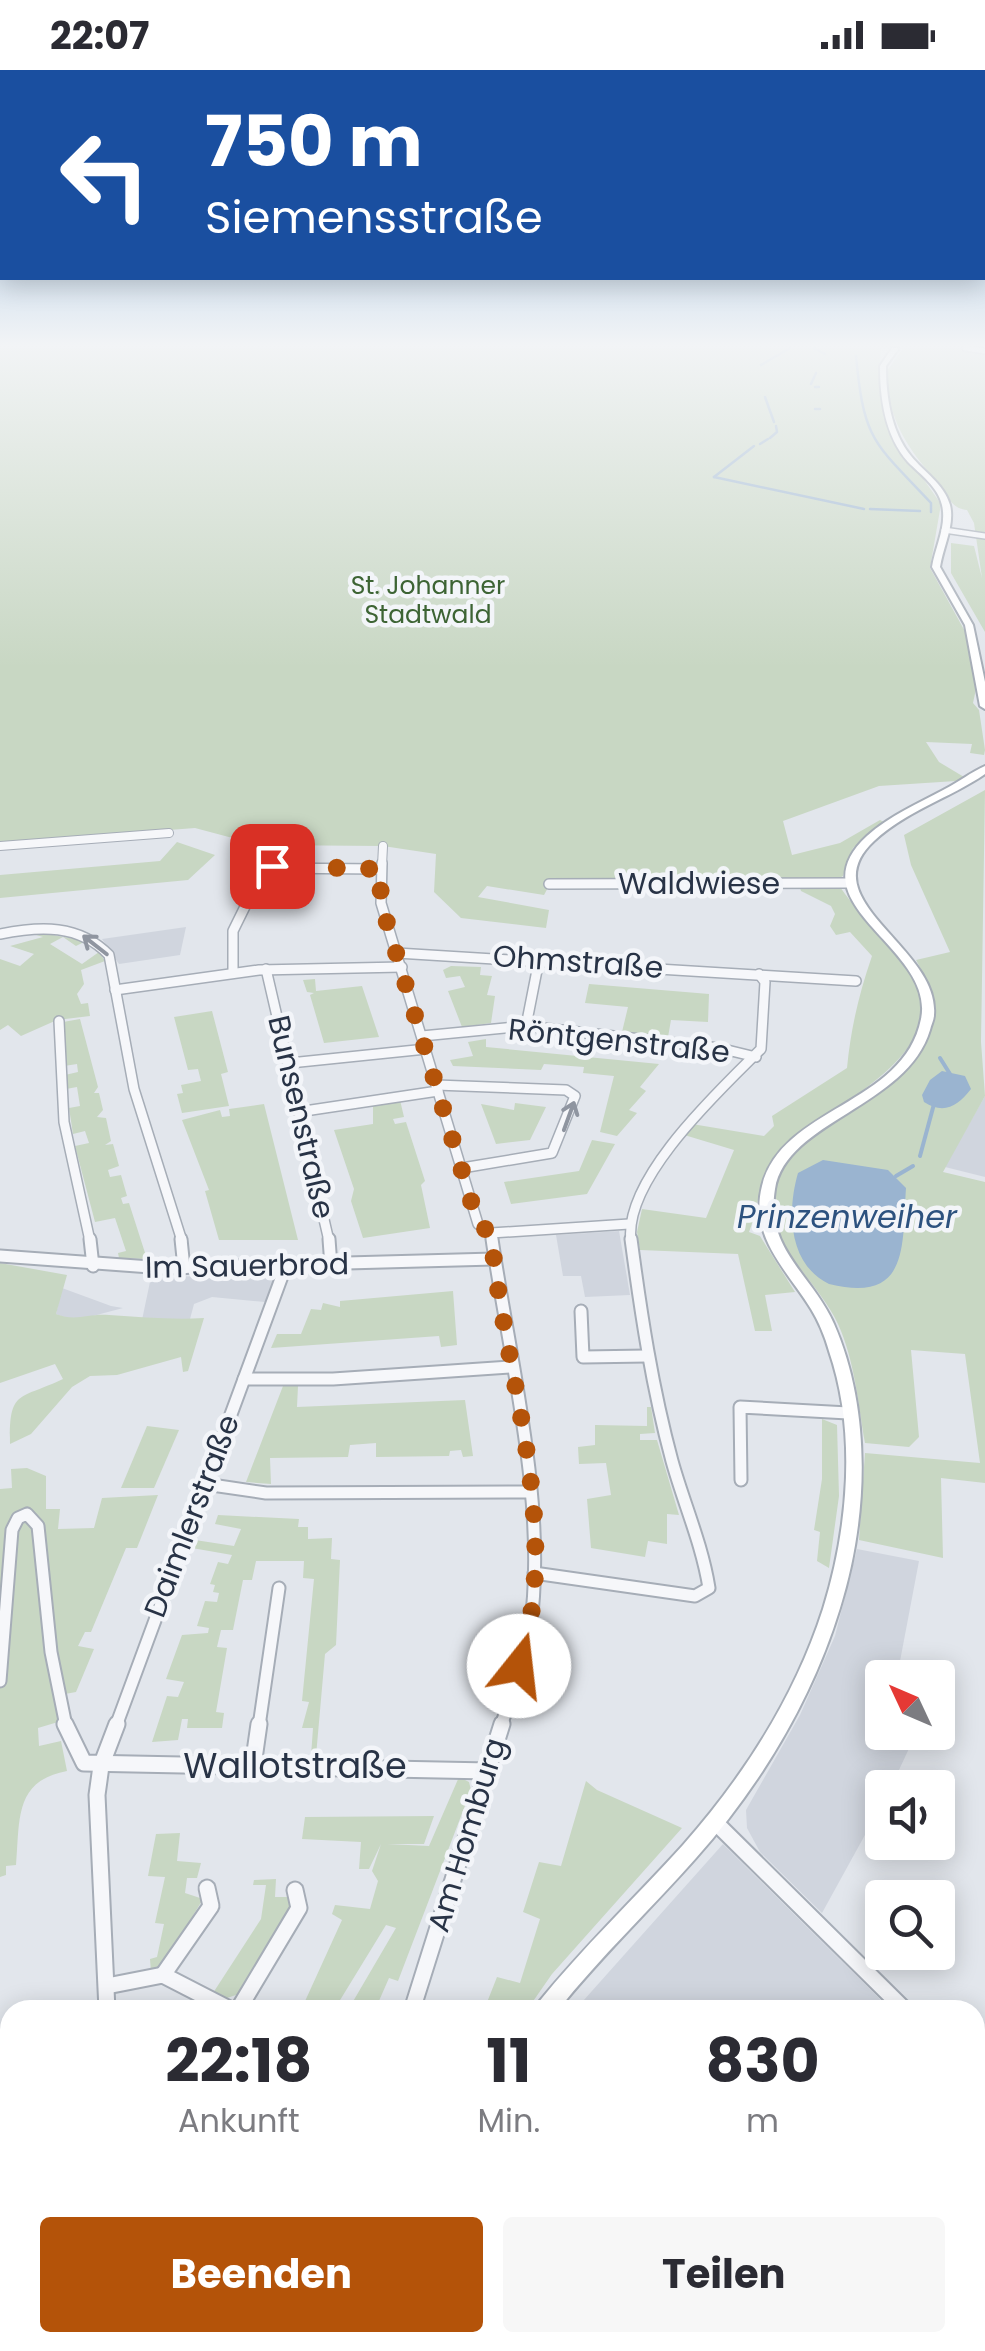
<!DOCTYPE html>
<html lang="de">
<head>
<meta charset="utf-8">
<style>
	:root { --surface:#fff; --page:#f7f7f7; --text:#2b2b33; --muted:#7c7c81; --accent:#b45309 }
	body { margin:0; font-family:Poppins,sans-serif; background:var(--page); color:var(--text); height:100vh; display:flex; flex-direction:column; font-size:38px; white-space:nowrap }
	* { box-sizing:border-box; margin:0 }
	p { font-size:32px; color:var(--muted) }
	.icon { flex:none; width:55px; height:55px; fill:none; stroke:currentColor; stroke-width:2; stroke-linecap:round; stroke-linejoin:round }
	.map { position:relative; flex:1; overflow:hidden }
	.side { position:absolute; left:0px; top:1930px; width:985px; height:352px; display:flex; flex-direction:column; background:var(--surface); border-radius:30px 30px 0 0; box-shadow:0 5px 25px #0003 }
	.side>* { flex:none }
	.guide { position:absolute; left:0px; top:0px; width:985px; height:210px; box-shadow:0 5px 25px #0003; background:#1a4fa0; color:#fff; overflow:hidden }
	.needle { width:65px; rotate:314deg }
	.buttons { position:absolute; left:865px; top:1590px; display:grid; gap:20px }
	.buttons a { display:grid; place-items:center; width:90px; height:90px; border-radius:10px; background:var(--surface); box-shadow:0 5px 25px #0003; font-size:50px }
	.pin { position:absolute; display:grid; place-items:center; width:85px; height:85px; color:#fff; margin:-42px; border-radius:20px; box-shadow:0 5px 15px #0006 }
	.me { position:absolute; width:110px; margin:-55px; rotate:16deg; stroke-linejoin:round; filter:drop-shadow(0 0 8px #0008) }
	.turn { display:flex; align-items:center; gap:35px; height:210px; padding:0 40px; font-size:45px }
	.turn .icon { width:130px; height:130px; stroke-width:2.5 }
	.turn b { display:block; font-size:70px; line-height:85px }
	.eta { display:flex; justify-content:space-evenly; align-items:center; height:170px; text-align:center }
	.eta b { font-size:60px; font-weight:700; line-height:70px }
	.cta { display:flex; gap:20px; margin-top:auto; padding:20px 40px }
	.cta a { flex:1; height:115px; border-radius:10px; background:var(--accent); color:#fff; font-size:40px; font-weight:700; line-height:115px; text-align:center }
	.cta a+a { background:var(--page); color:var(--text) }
	.status { display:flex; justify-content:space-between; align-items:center; height:70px; padding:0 50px; background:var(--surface); direction:ltr }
	.status svg { height:28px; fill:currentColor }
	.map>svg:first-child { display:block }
</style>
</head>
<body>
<div class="status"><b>22:07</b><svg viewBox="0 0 49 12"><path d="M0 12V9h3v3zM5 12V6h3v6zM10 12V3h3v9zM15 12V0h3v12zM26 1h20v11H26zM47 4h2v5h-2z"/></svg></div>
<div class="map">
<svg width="985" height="2281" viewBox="0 0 985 2281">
	<rect width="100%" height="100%" fill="#e2e6ec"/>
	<g fill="#d0d5de">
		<polygon points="186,857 180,885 119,894 102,869"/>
		<polygon points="985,1026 985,1107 945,1097 949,1089"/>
		<polygon points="619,1161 630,1225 585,1227 581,1206 563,1206 556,1165"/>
		<polygon points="276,1205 265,1232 212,1227 194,1234 190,1249 142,1250 151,1207"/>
		<polygon points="62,1218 111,1236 123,1238 74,1251 56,1244"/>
		<polygon points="857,1479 919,1491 897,1607 882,1608 882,1662 913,1670 891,1717 882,1718 882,1734 822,1843 760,1782 747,1758 746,1740 800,1645 835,1566"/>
		<polygon points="723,1774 891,1940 575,1940"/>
		<polygon points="985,2133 985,2281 483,2281 470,2273 975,2272 975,2142 980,2144"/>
	</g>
	<g fill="#c8d7c3">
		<path d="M0,278h881l-2,25 13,61 49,70 -11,64 37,67 9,54 -3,14 6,7 6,40 -1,5 -14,-2 2,-9 -46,-2 13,20 25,15 -8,4 -77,5 -96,35 9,34 48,-12 40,-23 6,3 -33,25 -10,28 -7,4c21,39 69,65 83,109 25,77 -108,122 -146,173 -14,20 -16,51 -24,70l11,4 35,56 -30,3 7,36h-17l-17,-77 -98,-4 -3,-18 5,-23 64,9 28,-68 -53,-16 11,-10 72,12 10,-10 -2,-10 75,-48c4,-41 12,-74 25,-112l-22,-24 -14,3 -6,-9 5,-12 -4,-8 -30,-15 -3,-10 -247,1 -7,13 -57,-9 -9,11 71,13 -3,18 -85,-10 -27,-26 2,-38 -53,-8 -124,-1 -64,-17 -195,15z"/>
		<path d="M903,278h82v284l-34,-59v-30l23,3 8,32 -8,-55 -7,-13c-17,-2 -18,-14 -28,-26 -31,-35 -52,-64 -52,-113z"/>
		<path d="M985,720l-4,252 4,54 -42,76 42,10v301l-44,-5 2,80 -84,-18 6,-87 115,10 -15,-109 -54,-4 8,87 -10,10 -44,-4c-7,-39 -10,-82 -27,-119 -22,-48 -85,-88 -60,-148 34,-82 207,-94 138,-216l34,-8 -39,-87 -7,-30z"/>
		<polygon points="177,772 215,785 188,810 0,828 0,805 160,791"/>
		<polygon points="36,862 86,871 76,876 63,867 50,874 82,894 99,882 105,891 81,900 84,914 77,924 81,934 88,933 90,946 57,950 21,966 8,955 0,960 0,889 20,896 34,884 10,876 43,867 33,864"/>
		<polygon points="451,896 481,897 480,905 492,906 487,925 495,926 491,953 462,957 448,921 465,917 460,906 446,908 443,900"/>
		<polygon points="315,909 316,921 362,916 379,967 324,973 310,925 314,923 307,922 303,910"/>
		<polygon points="589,914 709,924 708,952 671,950 668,967 622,962 628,937 585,933"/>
		<polygon points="212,941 228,1002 221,1004 229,1036 182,1043 177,1024 183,1023 181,1015 201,1011 198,999 188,1000 174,947"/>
		<polygon points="80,949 98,1017 94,1023 99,1023 103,1040 97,1047 106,1048 111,1071 105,1075 113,1074 119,1096 108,1100 110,1107 121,1105 127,1126 121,1128 123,1134 129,1133 147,1189 119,1188 118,1183 126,1181 115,1148 95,1152 75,1076 89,1073 85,1061 73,1064 69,1038 80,1036 77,1017 66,1019 65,1005 78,1002 77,994 64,996 63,952"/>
		<polygon points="486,969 486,977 659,994 640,1017 646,1021 629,1040 637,1043 617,1066 600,1062 614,1006 583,1003 584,997 544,994 541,1000 453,996 450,990 473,986 468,972"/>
		<polygon points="400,1030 404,1047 393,1049 395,1054 406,1052 425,1111 421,1115 430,1158 363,1168 351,1131 354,1119 334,1060 373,1054 373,1036"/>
		<polygon points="515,1033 546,1037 530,1070 496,1074 481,1034 514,1040"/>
		<polygon points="264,1034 298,1170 219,1170 205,1121 209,1120 182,1050 220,1040 222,1047 230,1046 229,1039"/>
		<polygon points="592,1070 615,1074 587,1124 511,1134 504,1112 579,1101"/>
		<path d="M0,1193l67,12 -11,39c20,8 33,-1 53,1 33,2 63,5 95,3l-16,53 -5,1 -2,-15 -64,18 -27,1 -18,11 -41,47 -21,10c-1,-55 9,-44 53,-65l-8,-15 -55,19z"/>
		<polygon points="453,1221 457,1275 441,1277 439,1266 271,1278 277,1264 301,1264 311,1239 321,1240 323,1233 340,1237 340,1231"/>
		<polygon points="283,1316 298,1316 297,1337 465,1330 473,1386 463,1387 461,1380 450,1381 449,1386 376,1387 376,1373 350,1375 348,1387 270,1388 271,1414 246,1412"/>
		<polygon points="647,1337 651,1337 655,1363 640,1364 640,1370 657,1370 679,1445 667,1444 667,1474 648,1471 645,1487 591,1478 587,1429 611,1425 606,1393 579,1394 578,1377 595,1375 595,1355 647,1356"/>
		<polygon points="822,1349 837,1355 839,1426 829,1498 817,1491 820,1462 814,1460 822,1409"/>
		<polygon points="147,1356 179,1360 154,1418 121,1418"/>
		<path d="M27,1398l19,8v33h14l-2,20 36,-1 8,-30 56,-3 -21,53h-11l-35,84h-6l-7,14 16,3 -18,43 -22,4 4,26 -20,6 1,18 22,-5 6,30c-53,10 -47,48 -51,94l-10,1v9l-6,2v-388l12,-1 -1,-19z"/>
		<polygon points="218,1445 299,1449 298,1457 308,1457 308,1469 332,1468 331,1489 340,1490 336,1575 325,1584 316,1686 311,1686 313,1658 302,1658 309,1632 302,1631 314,1509 303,1508 304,1491 256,1491 252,1510 243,1510 233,1560 221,1560 217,1577 227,1578 216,1642 224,1643 222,1658 187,1658 188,1649 182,1649 178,1670 152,1672 167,1626 178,1627 184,1612 166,1609 182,1565 208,1563 209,1558 197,1556 205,1531 217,1532 219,1523 213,1522 215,1515 210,1514 218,1492 228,1494 232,1485 192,1478 195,1470 234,1476 241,1459 215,1454"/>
		<polygon points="459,1707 469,1712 471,1720 398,1911 389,1908 375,1940 348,1940 396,1858 386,1855 334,1940 301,1940 342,1850 332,1844 335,1835 370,1839 378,1811 372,1801 381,1774 369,1799 359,1799 361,1772 302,1769 305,1747 434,1746 424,1774 387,1774 429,1776"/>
		<polygon points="586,1711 597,1720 682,1758 552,1904 527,1940 484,1940 497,1907 520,1913 540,1849 523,1842 539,1792 561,1796"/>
		<polygon points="180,1763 177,1791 201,1793 197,1808 187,1808 185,1823 203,1829 165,1892 151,1902 150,1889 157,1887 164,1854 155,1853 165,1807 148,1806 156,1764"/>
		<polygon points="276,1809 275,1827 287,1827 293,1836 239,1924 227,1928 213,1923 261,1849 266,1815 253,1815 254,1810"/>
		<polygon points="10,2079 10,2163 0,2264 10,2265 10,2272 297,2273 293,2281 0,2281 0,2080"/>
		<polygon points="357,2273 470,2273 483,2281 350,2281"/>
	</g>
	<g fill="#9ab4d0">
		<path d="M942,1001l23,5 6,13c-13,17 -27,26 -47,13l-2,-7 8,-15z"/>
		<path d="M823,1090l65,10 18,18c-4,58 4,116 -77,96 -41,-20 -42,-73 -31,-111z"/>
	</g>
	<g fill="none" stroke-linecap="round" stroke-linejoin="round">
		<g stroke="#9ab4d0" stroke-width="2.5">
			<polyline points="814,278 825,284"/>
			<path d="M856,286c8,86 18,86 75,147v9"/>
			<polyline points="761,295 790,278"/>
			<polyline points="811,314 816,303"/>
			<polyline points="815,317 819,317"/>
			<polyline points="765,327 774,352"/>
			<polyline points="815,339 820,339"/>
			<polyline points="770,368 777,362 776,356"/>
			<polyline points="760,374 768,369"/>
			<polyline points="714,407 864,439"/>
			<polyline points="714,407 754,376"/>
			<polyline points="870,439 920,441"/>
		</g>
		<g stroke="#9ab4d0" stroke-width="4">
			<polyline points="940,988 950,1004"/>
			<polyline points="920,1086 934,1034"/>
			<polyline points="896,1106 913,1096"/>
		</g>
		<g stroke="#a6adb7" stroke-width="8">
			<g id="minor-far4">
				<polyline points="965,278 985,281"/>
				<polyline points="944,460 985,466"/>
			</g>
		</g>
		<g stroke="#a6adb7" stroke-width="10">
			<g id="minor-far3">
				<polyline points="0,776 169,763"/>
				<polyline points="382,796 383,776"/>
			</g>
		</g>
		<g stroke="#a6adb7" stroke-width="12">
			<g id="minor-far2">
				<polyline points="382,793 381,833 478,1154 491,1163 492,1171"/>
				<polyline points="549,814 850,813"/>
				<path d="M0,864c40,-8 79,-10 109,21l25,134 48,152"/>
				<polyline points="397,883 856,911"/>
				<polyline points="266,899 329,1171"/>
				<polyline points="233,903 233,861 264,798 380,799"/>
				<polyline points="115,920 259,900 402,897"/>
				<polyline points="59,951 64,1052 90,1171"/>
				<polyline points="526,956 539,890"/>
				<polyline points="422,966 526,956 719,978 756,987"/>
				<polyline points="290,993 426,979"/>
				<polyline points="436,1015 566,1020 575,1026 552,1083 462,1098"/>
				<polyline points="298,1042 438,1021"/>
				<polyline points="491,1163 629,1154"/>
				<path d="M631,1171c-8,-62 89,-151 130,-192l4,-67 -6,-8"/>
			</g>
		</g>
		<g stroke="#a6adb7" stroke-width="15">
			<g id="minor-far1">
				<polyline points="90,1169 93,1196"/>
				<polyline points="181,1169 184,1198"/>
				<polyline points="329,1169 331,1196"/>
				<path d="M492,1169c18,123 56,267 38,391 -4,32 -19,65 -29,96"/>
				<polyline points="0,1186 164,1198 494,1189"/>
				<polyline points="581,1241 583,1287 647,1286"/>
				<polyline points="244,1309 333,1309 510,1297"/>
				<polyline points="741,1410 740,1337 848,1343"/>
				<polyline points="205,1414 266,1423 530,1422"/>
				<path d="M534,1503l161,23 14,-8c-7,-44 -25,-84 -37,-127 -20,-74 -31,-147 -41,-222"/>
				<polyline points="0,1611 12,1460 18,1448 27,1444 38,1456 51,1582 66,1656"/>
				<polyline points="116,1656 285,1198"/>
				<polyline points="259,1656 279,1518"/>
			</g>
		</g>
		<g stroke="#a6adb7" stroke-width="19">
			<g id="minor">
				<polyline points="65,1654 84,1693 489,1701"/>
				<polyline points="253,1696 259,1654"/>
				<polyline points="715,1752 905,1940"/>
				<polyline points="163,1905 211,1836 207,1818"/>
				<polyline points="107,1916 163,1905 231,1940"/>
				<polyline points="107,1940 97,1725 101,1696 117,1654"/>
				<polyline points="238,1940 299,1838 295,1820"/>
				<polyline points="412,1940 502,1654"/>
				<polyline points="975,1994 985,1975"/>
				<polyline points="892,2272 894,2281"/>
			</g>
		</g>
		<g stroke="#a6adb7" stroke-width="4">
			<g id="secondary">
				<path d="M892,278h7l-13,18c0,30 5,66 25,90 13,16 33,28 39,49 5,20 -7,42 -10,62l33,58 12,57v27l-5,-3 -15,-81 -33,-58c3,-20 15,-41 10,-62 -4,-18 -21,-30 -34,-43 -23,-26 -28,-63 -28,-96z"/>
				<path d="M985,696v8c-35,24 -79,37 -111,67 -65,60 66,106 60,174 0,5 -3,10 -4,15 -23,77 -144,91 -155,159 -10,61 37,85 59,135 38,87 34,194 6,284 -28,92 -80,178 -144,250 -45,51 -95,98 -138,152h-23l3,-7c45,-56 97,-105 145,-158 61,-69 112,-149 140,-236 25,-80 34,-177 6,-258 -4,-14 -10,-29 -18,-42 -24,-39 -62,-72 -49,-123 19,-79 142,-81 159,-167 15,-72 -129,-114 -54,-183 22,-20 52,-33 78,-47 14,-7 26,-17 40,-23z"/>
				<polygon points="317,2272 342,2272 339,2281 313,2281"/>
			</g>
		</g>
		<use href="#minor-far4" stroke="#f6f7fa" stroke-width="5"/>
		<use href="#minor-far3" stroke="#f6f7fa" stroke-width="8"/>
		<use href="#minor-far2" stroke="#f6f7fa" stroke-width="9"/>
		<use href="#minor-far1" stroke="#f6f7fa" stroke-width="11"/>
		<use href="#minor" stroke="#f6f7fa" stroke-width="15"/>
		<use href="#secondary" fill="#fff" fill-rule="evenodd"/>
	</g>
	<defs><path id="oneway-shaft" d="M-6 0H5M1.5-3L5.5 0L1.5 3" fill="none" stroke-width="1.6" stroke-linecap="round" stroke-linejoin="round" transform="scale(2.5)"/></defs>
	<g stroke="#8f95a0">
		<use href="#oneway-shaft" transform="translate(95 875) rotate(-142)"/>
		<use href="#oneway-shaft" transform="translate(569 1046) rotate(-70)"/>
	</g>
	<linearGradient id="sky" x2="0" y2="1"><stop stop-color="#89b4de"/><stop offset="0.46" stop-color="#f2f4f6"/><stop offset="1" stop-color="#f2f4f6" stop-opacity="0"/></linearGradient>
	<rect width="985" height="598" fill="url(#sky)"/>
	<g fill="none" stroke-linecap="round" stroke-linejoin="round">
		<path stroke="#b45309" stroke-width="18" stroke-dasharray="0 32.4" d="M272,796l108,3 1,34 97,321 13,9 1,10c14,137 71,288 27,423"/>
	</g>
	<g text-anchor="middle" stroke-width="9" stroke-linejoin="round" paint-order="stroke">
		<g font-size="25" fill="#3d6434" stroke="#f3f5f9">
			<text x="428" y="524">St. Johanner<tspan x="428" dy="29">Stadtwald</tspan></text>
		</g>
		<g font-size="30" fill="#283346" stroke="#f3f5f9">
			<text x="699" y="824">Waldwiese</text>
			<text transform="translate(578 892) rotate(4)" y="10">Ohmstraße</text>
			<text transform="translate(619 971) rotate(6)" y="10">Röntgenstraße</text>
			<text transform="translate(301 1047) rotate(77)" y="10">Bunsenstraße</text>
			<text transform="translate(247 1196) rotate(-1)" y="10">Im Sauerbrod</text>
			<text transform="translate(192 1446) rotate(-69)" y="10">Daimlerstraße</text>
			<text transform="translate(467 1765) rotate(-73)" y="10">Am Homburg</text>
		</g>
		<g font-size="32" font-style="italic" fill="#2d527f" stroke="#f3f5f9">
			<text x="847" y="1158">Prinzenweiher</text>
		</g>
		<g font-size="35" fill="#283346" stroke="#f3f5f9">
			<text x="295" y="1708">Wallotstraße</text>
		</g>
	</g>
</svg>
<div class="buttons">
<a><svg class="needle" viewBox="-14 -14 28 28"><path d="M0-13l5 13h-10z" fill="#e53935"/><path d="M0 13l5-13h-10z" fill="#7c7c81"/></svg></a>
<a><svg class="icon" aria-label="sound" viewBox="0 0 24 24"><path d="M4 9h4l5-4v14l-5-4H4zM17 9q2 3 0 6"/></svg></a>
<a><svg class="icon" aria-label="search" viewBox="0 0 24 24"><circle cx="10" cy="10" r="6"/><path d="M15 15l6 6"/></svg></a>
</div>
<div class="pin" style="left:272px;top:796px;background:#d93025"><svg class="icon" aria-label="arrive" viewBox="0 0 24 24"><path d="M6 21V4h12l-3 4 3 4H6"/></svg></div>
<svg class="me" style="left:519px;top:1596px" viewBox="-20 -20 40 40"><circle r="19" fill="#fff"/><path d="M0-13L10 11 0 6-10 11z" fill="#b45309"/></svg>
<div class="guide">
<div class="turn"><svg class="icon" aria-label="left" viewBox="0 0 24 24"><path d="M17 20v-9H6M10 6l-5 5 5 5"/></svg><div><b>750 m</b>Siemensstraße</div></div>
</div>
<section class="side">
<div class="eta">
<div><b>22:18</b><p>Ankunft</p></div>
<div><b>11</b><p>Min.</p></div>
<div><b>830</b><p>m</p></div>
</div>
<div class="cta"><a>Beenden</a><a>Teilen</a></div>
</section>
</div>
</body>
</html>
